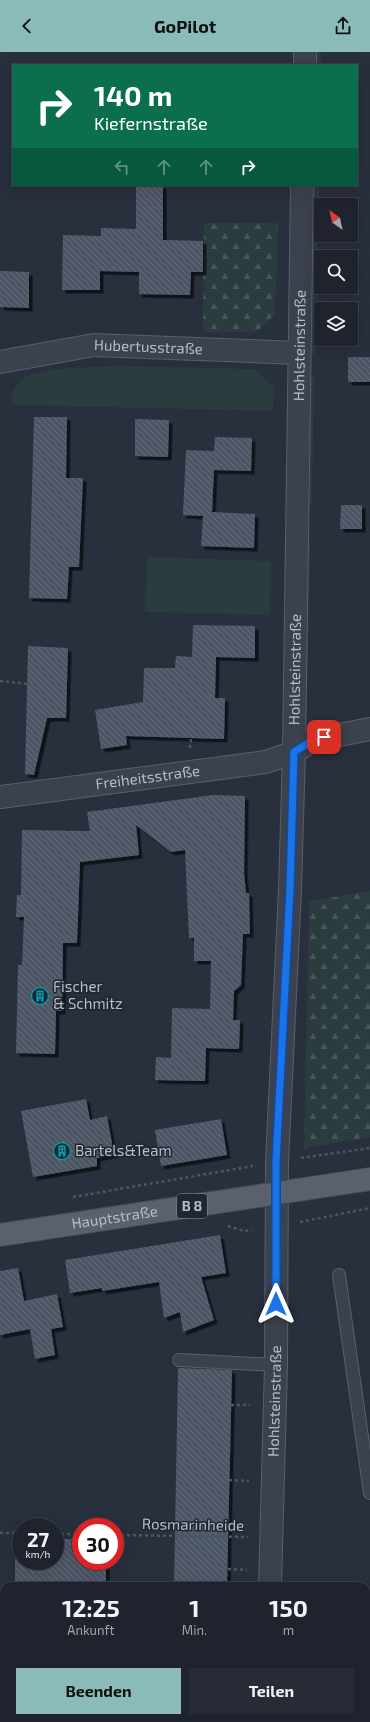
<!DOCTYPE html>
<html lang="de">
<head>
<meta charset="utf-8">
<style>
	:root { --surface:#1e232e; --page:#262b36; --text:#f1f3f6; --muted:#a1a4aa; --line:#3c404a; --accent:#8bbbb9 }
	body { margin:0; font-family:"Exo 2",sans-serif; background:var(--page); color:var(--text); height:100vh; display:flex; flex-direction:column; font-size:15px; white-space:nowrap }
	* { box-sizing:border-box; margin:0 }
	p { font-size:13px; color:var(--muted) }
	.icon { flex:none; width:22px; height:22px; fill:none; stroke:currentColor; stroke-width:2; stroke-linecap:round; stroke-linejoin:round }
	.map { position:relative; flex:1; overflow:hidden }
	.panel { position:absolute; left:0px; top:1530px; width:370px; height:140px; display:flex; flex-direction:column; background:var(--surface); border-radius:12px 12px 0 0; box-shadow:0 4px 16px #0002,0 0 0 1px var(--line) }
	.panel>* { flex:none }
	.hud { position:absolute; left:12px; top:12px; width:346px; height:122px; border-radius:0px; box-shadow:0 4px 16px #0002,0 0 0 1px var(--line); background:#0b6e4f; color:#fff; overflow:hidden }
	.needle { width:26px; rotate:326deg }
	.fabs { position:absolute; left:314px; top:146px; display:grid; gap:8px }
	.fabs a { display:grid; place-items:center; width:44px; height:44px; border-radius:0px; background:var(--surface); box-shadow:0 4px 16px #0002,0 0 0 1px var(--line); font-size:20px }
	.speed { position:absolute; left:12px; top:1466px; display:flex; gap:8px; font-size:20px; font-weight:700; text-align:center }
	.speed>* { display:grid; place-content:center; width:52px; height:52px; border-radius:50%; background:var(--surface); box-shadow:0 4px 16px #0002,0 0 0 1px var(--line); line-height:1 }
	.speed small { font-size:10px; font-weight:400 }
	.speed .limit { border:6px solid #d22; background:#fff; color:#111 }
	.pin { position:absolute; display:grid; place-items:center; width:34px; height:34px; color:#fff; margin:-17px; border-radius:8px; box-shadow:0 2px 6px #0006 }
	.me { position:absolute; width:44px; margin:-22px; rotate:0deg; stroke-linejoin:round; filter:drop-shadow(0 0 3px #0008) }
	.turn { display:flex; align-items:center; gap:14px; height:84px; padding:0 16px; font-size:18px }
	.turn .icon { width:52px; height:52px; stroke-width:2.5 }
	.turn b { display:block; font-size:28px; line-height:34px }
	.lanes { display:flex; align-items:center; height:38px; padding:0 16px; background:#0003; justify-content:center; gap:20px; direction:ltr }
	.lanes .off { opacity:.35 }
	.eta { display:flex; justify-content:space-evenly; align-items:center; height:68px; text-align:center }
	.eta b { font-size:24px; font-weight:700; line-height:28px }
	.action { display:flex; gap:8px; margin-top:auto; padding:8px 16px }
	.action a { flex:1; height:46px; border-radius:0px; background:var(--accent); color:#111; font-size:16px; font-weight:700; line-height:46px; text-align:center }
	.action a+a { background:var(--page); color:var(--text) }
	header { display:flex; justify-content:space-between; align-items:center; height:52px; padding:0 16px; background:var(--accent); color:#111; font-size:18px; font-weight:700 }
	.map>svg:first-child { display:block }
</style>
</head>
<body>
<header><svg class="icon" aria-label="back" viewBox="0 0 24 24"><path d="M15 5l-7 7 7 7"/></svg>GoPilot<svg class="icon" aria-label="share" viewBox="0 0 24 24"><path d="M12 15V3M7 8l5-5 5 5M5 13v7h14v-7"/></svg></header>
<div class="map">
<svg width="370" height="1670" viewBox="0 0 370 1670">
	<defs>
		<pattern id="forest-firs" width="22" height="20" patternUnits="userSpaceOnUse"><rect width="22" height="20" fill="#2b3c3f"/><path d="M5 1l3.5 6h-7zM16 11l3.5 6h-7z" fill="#485659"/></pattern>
		<pattern id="building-back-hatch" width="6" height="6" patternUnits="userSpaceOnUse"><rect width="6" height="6" fill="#4e5665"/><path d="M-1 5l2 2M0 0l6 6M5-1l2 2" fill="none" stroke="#656c7a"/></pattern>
		<filter id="shadow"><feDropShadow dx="3.5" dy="3.5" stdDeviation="0" flood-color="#0009"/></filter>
	</defs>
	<rect width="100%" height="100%" fill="#282f3d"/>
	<g fill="#2b3c3f">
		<polygon points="312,0 321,0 321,13 311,13"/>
		<rect x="310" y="133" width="9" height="26"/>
		<polygon points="308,182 318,183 316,248 307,247"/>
		<polygon points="307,253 316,253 315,302 306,303"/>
		<path d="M116,314l139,3 19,18 -1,24 -262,-6c0,-9 4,-22 12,-27 23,-12 67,-10 93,-12z"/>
		<polygon points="305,323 314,324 312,452 303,452"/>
		<polygon points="310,492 307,657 303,653 302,499"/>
		<polygon points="147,505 271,509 270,563 145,560"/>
	</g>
	<g fill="url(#forest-firs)">
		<polygon points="204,171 278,171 275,262 257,280 203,280"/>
		<polygon points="370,839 370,1085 304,1096 309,849"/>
	</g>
	<g fill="url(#building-back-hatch)" filter="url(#shadow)">
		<polygon points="136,133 163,133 163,188 203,189 203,220 191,220 190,243 139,242 139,220 100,219 100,238 62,238 63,183 101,184 101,176 136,177"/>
		<polygon points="0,219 29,220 29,256 0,255"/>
		<rect x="348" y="305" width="22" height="25"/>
		<polygon points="34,365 67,365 66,426 83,426 79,515 69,515 67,547 29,546"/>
		<polygon points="135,367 169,368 168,405 135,404"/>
		<polygon points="215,385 252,386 251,419 214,418 212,460 255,462 254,496 201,494 203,464 183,463 186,398 214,399"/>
		<polygon points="341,453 362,453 362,477 340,477"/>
		<polygon points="193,573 255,574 255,606 216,605 215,646 225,646 224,687 126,684 127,693 101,697 95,658 143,650 144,616 175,616 176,604 192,605"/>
		<polygon points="28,594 68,596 66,666 47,666 34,723 25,722"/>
		<polygon points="213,743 245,744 244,821 246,841 249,841 250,882 243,882 241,933 234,939 233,968 240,968 239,997 206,996 205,1029 155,1028 156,1005 171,1006 172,956 210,957 211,909 194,909 194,886 189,886 185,798 171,800 136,773 139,803 80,810 77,891 63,891 62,959 56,959 55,1002 16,1001 18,913 22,913 24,865 16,865 17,843 21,843 22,778 90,779 87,760"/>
		<polygon points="86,1047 90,1068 107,1064 114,1102 97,1106 97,1114 33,1125 21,1059"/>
		<polygon points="221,1067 227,1103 161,1114 155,1078"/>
		<polygon points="220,1183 226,1221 201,1225 214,1268 183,1280 180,1260 164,1266 159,1230 102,1239 102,1236 70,1241 65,1208"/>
		<polygon points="18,1216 24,1249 57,1242 63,1275 51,1277 55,1303 35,1307 30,1277 0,1283 0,1219"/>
		<polygon points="178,1316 232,1318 227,1534 174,1534"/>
		<polygon points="15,1487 21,1487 21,1509 55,1509 55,1487 81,1487 81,1509 106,1509 106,1534 15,1533"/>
	</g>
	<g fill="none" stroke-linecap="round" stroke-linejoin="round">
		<g stroke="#595f6b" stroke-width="14">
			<g id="lane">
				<polyline points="339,1223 370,1441"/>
				<polyline points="179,1308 276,1313"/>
			</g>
		</g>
		<g stroke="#595f6b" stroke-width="24">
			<g id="street">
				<polyline points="305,13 305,0"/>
				<path id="s1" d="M0,310l94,-17 205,8"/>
				<path id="s2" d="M0,745l266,-35 28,-10 19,-12 57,-11"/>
				<path id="s3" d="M270,1534l6,-221 1,-203 13,-273 4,-137 8,-567"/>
				<polyline points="266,1670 266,1666"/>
			</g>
		</g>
		<g stroke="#454a56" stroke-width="24">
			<g id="primary">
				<path id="s4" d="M0,1183l370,-56"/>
			</g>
		</g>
		<g stroke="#4a595d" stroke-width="2.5" stroke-dasharray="3 3" stroke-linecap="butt">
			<polyline points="0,629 30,632"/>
			<polyline points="190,696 191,686"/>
			<polyline points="301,1106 370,1096"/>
			<polyline points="73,1145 253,1114"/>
			<polyline points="300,1170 370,1156"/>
			<polyline points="228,1174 244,1179 252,1178"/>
			<polyline points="231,1353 250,1353"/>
			<polyline points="229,1428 249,1429"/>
			<polyline points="0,1481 21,1481"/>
			<polyline points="55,1482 81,1482"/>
			<polyline points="115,1483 248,1485"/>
			<polyline points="228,1517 247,1518"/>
		</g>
		<use href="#lane" stroke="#3b414d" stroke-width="12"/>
		<use href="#street" stroke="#3b414d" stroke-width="22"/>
		<use href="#primary" stroke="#5a606d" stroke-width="22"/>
	</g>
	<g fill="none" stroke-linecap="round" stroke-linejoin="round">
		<g stroke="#114b97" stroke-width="10">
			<polyline id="route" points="276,1252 276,1110 290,837 294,700 313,688 324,685"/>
		</g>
		<use href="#route" stroke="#1a73e8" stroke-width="7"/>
	</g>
	<defs>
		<g id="building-ring" transform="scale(0.9)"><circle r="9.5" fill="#202632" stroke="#0f9aa8" stroke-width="1.5"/><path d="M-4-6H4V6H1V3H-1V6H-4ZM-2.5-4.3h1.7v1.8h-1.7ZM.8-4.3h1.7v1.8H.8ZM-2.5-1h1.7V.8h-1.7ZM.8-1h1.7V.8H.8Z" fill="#0f9aa8"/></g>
	</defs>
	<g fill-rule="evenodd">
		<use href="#building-ring" x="40" y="944"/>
		<use href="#building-ring" x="62" y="1099"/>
	</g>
	<g text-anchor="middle" stroke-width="3" stroke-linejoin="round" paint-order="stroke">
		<rect fill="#202632" stroke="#8a909b" stroke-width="1" x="177" y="1142" width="30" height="24" rx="3"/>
		<g font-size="14" font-weight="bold" fill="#b8bdc8">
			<text x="192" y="1159">B 8</text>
		</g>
		<g font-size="15" fill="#b8bdc8" stroke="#202632">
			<text dy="5" stroke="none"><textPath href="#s3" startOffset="1241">Hohlsteinstraße</textPath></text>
			<text dy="5" stroke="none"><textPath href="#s1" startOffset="150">Hubertusstraße</textPath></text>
			<text dy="5" stroke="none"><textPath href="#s3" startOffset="917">Hohlsteinstraße</textPath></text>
			<text dy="5" stroke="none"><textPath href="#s2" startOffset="149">Freiheitsstraße</textPath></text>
			<text dy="5" stroke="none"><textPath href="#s4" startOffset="116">Hauptstraße</textPath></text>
			<text dy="5" stroke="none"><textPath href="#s3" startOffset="185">Hohlsteinstraße</textPath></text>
			<text transform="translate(193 1473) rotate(1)" y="5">Rosmarinheide</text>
		</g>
		<g font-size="15" fill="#b8bdc8" stroke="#202632" text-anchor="start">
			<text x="53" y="940">Fischer<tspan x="53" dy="17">&amp; Schmitz</tspan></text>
			<text x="75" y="1104">Bartels&amp;Team</text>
		</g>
	</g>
</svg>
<div class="fabs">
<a><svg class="needle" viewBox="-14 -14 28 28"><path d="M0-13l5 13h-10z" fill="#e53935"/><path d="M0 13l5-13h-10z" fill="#a1a4aa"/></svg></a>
<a><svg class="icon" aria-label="search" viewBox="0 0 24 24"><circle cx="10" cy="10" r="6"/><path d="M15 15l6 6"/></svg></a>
<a><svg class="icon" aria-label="layers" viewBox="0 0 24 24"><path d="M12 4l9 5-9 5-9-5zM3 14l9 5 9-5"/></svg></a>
</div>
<div class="speed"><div>27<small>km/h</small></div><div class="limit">30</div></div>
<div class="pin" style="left:324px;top:685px;background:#d93025"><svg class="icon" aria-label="arrive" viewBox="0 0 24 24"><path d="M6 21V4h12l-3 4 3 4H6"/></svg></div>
<svg class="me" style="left:276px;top:1252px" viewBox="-20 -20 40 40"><path d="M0-17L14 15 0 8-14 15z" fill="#1a73e8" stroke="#fff" stroke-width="4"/></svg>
<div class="hud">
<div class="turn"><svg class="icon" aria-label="right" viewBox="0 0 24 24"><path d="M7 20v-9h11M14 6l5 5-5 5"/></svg><div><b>140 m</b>Kiefernstraße</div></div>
<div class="lanes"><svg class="icon off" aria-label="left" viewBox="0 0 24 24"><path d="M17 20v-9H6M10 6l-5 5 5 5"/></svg><svg class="icon off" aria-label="ahead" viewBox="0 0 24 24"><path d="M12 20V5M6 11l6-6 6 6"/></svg><svg class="icon off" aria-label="ahead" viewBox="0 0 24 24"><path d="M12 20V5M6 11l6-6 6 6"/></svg><svg class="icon" aria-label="right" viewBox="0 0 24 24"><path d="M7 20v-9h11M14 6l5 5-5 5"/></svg></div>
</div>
<section class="panel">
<div class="eta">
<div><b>12:25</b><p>Ankunft</p></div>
<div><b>1</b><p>Min.</p></div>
<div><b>150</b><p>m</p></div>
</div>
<div class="action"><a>Beenden</a><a>Teilen</a></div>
</section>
</div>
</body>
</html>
